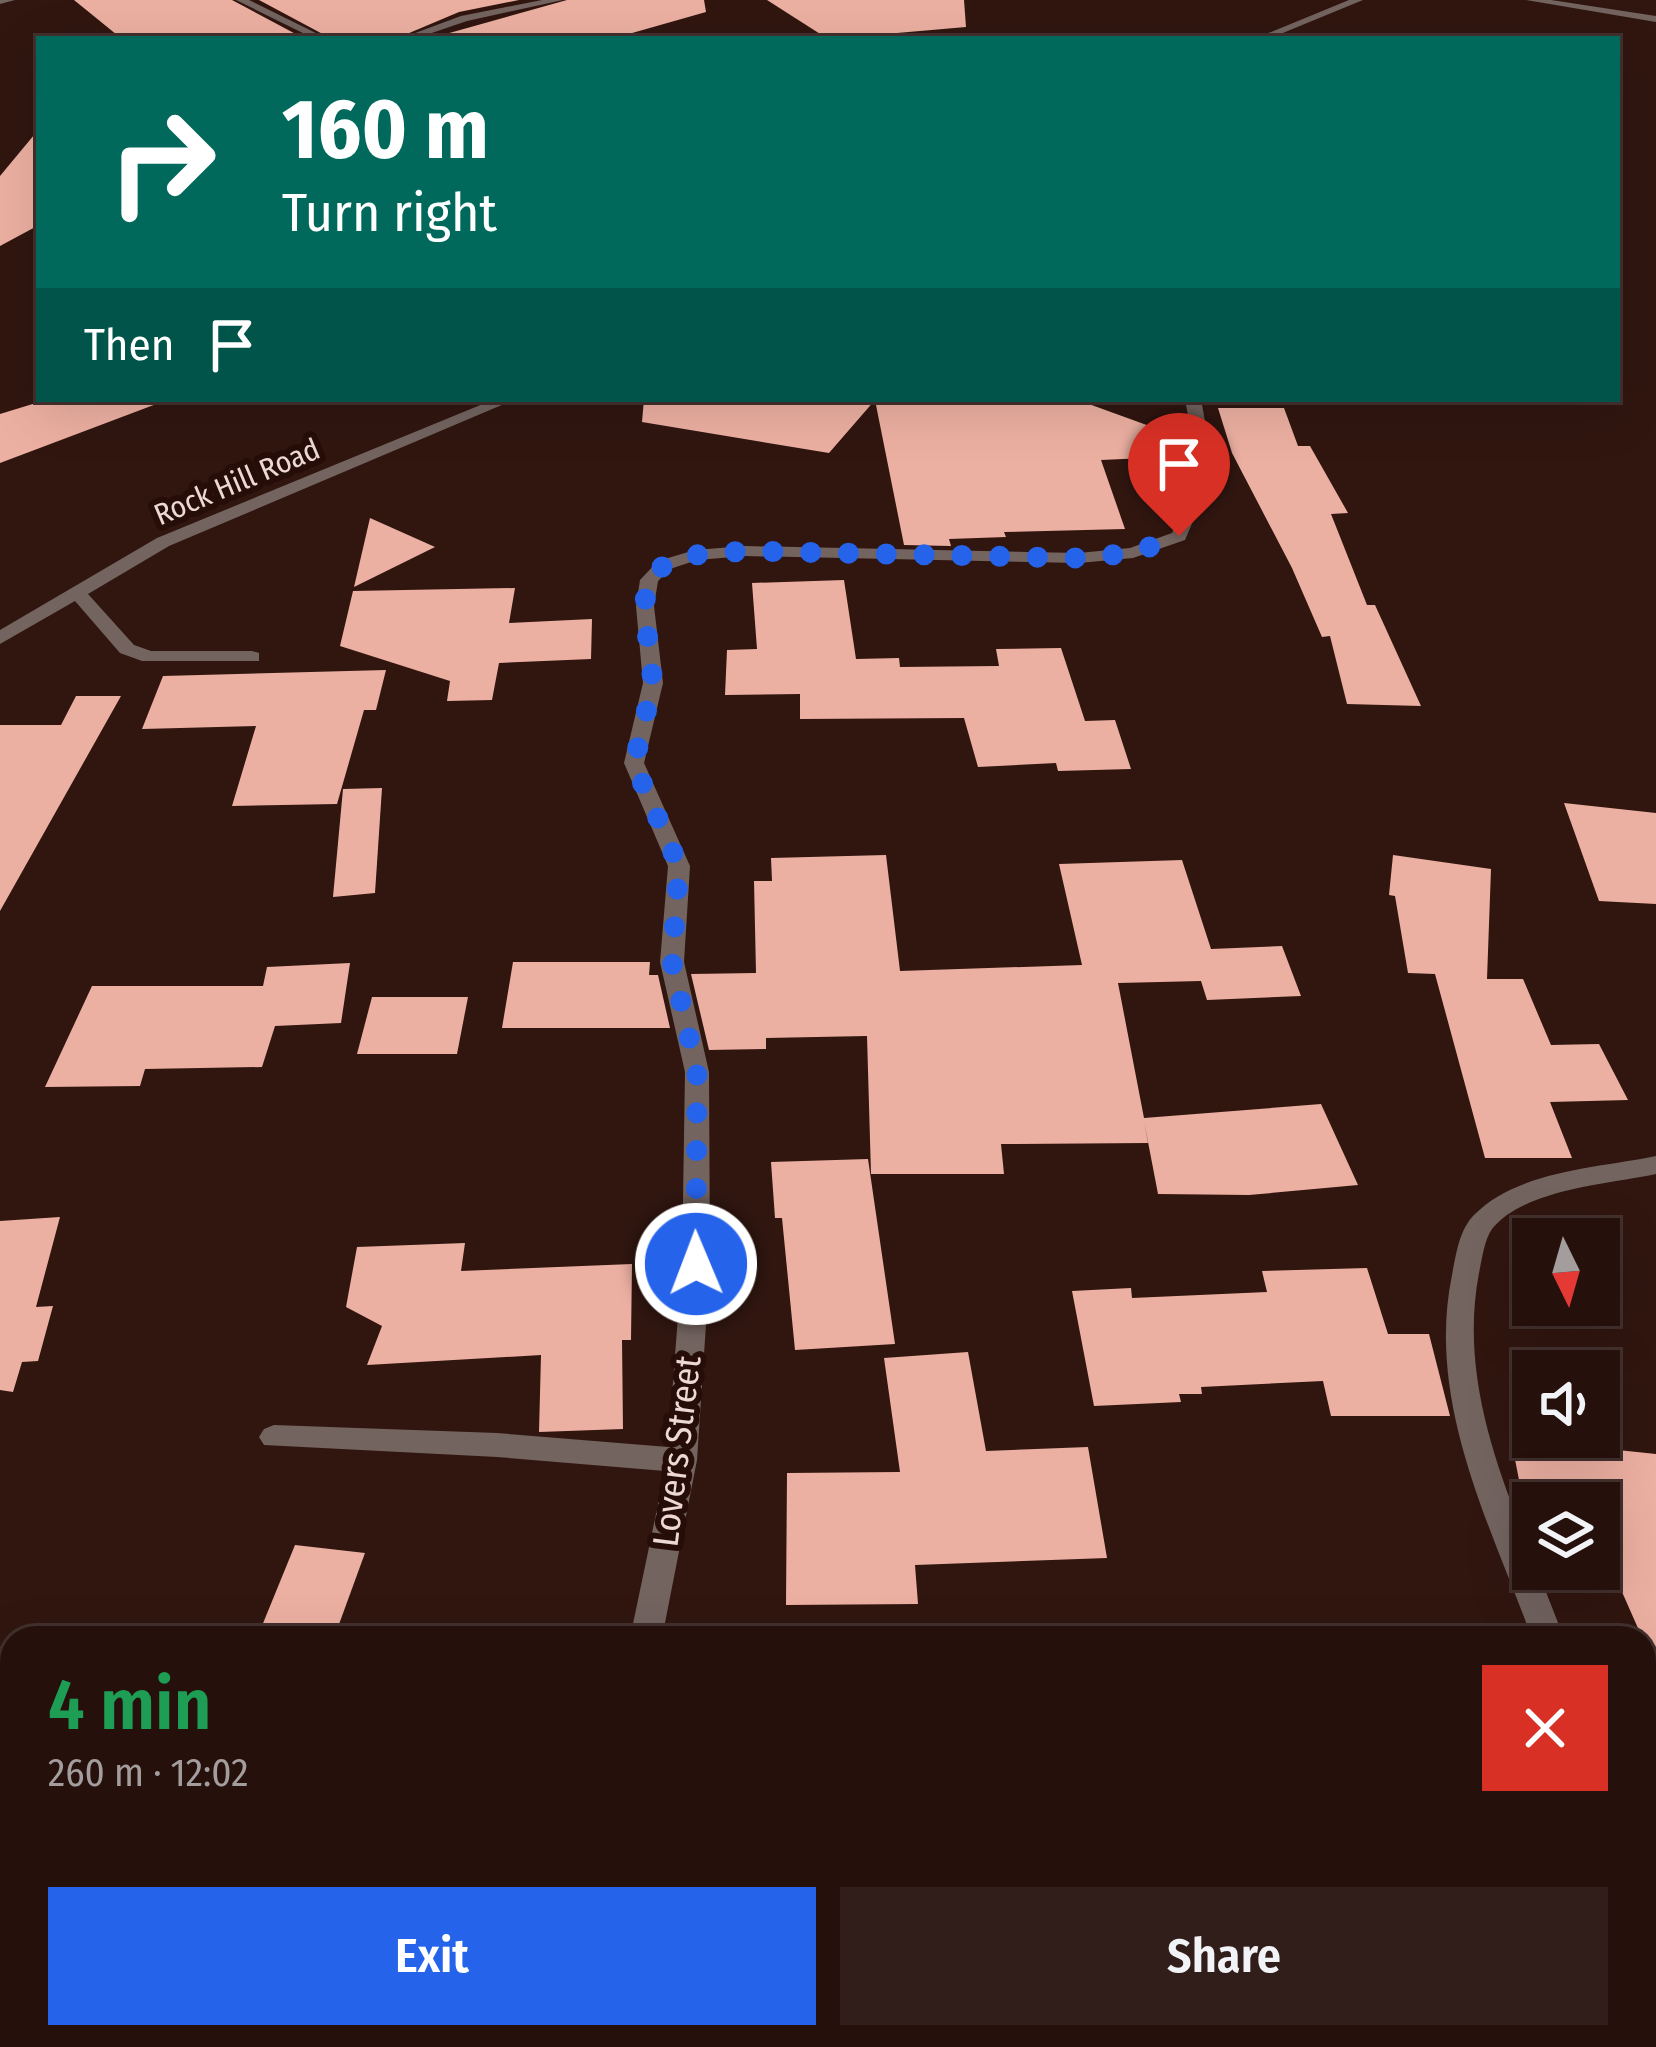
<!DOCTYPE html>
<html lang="en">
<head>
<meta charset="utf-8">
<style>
	:root { --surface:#25100c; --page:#311e1a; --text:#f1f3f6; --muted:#a39d9d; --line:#42302d; --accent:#2563eb }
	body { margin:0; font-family:"Fira Sans Condensed",sans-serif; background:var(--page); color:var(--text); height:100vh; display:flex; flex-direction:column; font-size:45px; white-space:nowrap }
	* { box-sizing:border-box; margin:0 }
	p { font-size:39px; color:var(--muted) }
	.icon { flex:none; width:66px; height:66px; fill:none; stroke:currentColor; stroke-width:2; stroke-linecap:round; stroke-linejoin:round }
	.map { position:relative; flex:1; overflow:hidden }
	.details { position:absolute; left:0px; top:1626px; width:1656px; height:423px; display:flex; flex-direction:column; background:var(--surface); border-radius:36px 36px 0 0; box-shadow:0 12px 48px #0002,0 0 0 3px var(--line) }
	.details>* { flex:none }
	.banner { position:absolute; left:36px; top:36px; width:1584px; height:366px; border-radius:0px; box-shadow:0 12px 48px #0002,0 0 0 3px var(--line); background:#00695c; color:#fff; overflow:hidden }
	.needle { width:78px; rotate:175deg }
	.fabs { position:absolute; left:1512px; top:1218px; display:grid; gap:24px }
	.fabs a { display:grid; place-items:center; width:108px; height:108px; border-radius:0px; background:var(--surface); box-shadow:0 12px 48px #0002,0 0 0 3px var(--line); font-size:60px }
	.pin { position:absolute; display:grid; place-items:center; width:102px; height:102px; color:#fff; margin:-123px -51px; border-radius:50% 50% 50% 0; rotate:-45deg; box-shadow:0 0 12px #0007 }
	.pin .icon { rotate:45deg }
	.me { position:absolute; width:132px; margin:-66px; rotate:359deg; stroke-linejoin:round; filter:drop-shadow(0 0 9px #0008) }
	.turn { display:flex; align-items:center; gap:42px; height:252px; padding:0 48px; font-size:54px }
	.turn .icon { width:156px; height:156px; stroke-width:2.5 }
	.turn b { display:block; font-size:84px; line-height:102px }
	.then { display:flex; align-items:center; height:114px; padding:0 48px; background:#0003; gap:24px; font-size:45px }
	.round { display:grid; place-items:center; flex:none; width:126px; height:126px; border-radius:0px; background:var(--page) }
	.overview { display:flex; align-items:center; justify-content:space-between; height:204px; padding:0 48px }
	h1 { font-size:72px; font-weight:600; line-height:90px; color:#1e9e55 }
	.action { display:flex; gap:24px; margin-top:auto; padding:24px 48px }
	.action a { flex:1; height:138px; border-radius:0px; background:var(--accent); color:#fff; font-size:48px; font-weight:600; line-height:138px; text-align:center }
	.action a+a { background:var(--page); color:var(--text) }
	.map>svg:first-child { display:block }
</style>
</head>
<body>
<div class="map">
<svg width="1656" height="2047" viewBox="0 0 1656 2047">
	<rect width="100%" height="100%" fill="#311610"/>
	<g fill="#ecb0a2">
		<polygon points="74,0 232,0 305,39 122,39"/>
		<polygon points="259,0 519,0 459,12 395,39 332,39"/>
		<polygon points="567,0 704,0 706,12 611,39 428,39"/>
		<polygon points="767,0 964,0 966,27 828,39"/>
		<polygon points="39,129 39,225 0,246 0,176"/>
		<polygon points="49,399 158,399 159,403 0,463 0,414"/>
		<polygon points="644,399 1075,399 1188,440 1191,456 1101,460 1125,529 1004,532 1006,537 949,539 951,546 904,545 875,400 829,453 642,422"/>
		<polygon points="1218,408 1284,408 1298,446 1310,446 1348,513 1331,514 1367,605 1375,605 1421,706 1347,704 1330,636 1322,637 1292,568 1232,453"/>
		<polygon points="370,518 435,547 354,587"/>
		<polygon points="844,580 856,659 899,658 900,667 999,666 996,649 1061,648 1085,721 1115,720 1131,769 1058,771 1056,763 978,767 964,718 800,719 800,694 725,695 727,650 757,649 752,583"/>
		<polygon points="515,588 509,623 592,619 591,659 499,663 492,700 447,701 450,681 340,646 353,591"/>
		<polygon points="386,670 376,710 364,710 337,804 232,806 256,726 142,729 163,676"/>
		<polygon points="76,696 121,696 0,911 0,725 61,725"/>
		<polygon points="382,788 375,893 333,897 343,789"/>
		<polygon points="1564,803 1656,813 1656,904 1599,901"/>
		<polygon points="886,855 900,971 1082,965 1059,864 1182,860 1211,949 1282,946 1301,996 1207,1000 1201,981 1118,983 1144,1118 1321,1104 1358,1185 1249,1195 1158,1194 1144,1121 1148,1143 1001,1144 1004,1174 871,1174 867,1036 766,1038 766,1049 709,1050 691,974 756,973 754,881 772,881 771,858"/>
		<polygon points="1393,855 1491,869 1487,979 1523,979 1551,1045 1599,1044 1628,1100 1550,1102 1572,1158 1485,1158 1435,974 1408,973 1395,896 1389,895"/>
		<polygon points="513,962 650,962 649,975 658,975 670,1028 502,1028"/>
		<polygon points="350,963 341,1023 275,1026 262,1067 145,1069 140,1086 45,1087 92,986 263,986 267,967"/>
		<polygon points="372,997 468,997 457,1054 357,1054"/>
		<polygon points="868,1159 895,1344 795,1350 782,1218 775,1218 771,1162"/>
		<polygon points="60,1217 36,1307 53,1306 38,1361 22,1362 13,1392 0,1390 0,1221"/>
		<polygon points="465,1243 461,1271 632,1264 631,1340 622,1340 623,1429 539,1432 541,1355 367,1365 382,1326 346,1307 357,1247"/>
		<polygon points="1367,1268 1388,1334 1429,1334 1450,1416 1331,1416 1323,1381 1201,1387 1202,1394 1179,1394 1181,1402 1094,1406 1072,1291 1131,1288 1132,1298 1267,1292 1262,1271"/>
		<polygon points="968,1352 986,1451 1088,1447 1107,1558 915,1565 918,1604 786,1605 787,1473 900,1472 884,1358"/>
		<polygon points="1511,1439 1656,1454 1656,1669 1611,1567 1599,1567 1599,1503 1572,1501 1569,1488 1520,1485"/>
		<polygon points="295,1545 365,1553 334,1638 257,1638"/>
	</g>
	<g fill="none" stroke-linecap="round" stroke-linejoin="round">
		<g fill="#736460" fill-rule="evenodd">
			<polygon points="0,0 15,0 0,4"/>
			<polygon points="236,0 249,0 328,39 315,39"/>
			<polygon points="542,0 563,0 467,21 414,39 399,39 461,16"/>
			<polygon points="1349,0 1363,0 1268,39 1254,39"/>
			<polygon points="1526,0 1551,0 1656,16 1656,22"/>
			<polygon points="495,399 516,399 169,546 88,594 134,645 151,651 252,651 259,653 259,661 142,661 120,653 75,601 0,644 0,630 157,538"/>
			<polygon points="1185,399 1201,399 1214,472 1185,540 1133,558 1079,563 745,556 697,560 670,569 658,581 654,606 663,683 644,763 690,866 684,962 709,1072 710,1264 697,1460 662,1638 630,1638 665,1471 497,1457 264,1445 259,1437 264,1429 274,1425 497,1433 668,1447 682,1264 685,1072 660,962 668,866 624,763 643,683 636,606 640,580 658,561 695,550 745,546 1079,553 1130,548 1172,533 1198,472"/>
			<path d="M1656,1156v18c-47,10 -132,15 -164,55 -8,11 -10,31 -13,44 -19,100 17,194 54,285v11h4l27,69h-32c-43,-116 -106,-237 -80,-363 4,-20 7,-45 22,-60 44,-45 125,-47 182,-59z"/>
			<polygon points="1644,1783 1656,1788 1656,1832 1644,1828"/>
			<rect x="0" y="1951" width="12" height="36"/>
			<polygon points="593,2037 631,2037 630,2047 592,2047"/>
		</g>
	</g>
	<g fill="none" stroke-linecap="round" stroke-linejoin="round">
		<polyline stroke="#2563eb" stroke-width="21" stroke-dasharray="0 37.8" points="696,1264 697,1072 672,962 679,866 634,764 653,683 644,606 649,580 664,565 695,555 745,551 1079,558 1133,553 1179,536"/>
	</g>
	<g text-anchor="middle" stroke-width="12" stroke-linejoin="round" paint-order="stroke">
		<g font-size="30" fill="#ecd9d5" stroke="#260d07">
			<text transform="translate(237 482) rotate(-23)" y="10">Rock Hill Road</text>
		</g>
		<g font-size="36" fill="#ecd9d5" stroke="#260d07">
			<text transform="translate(676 1451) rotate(-83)" y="13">Lovers Street</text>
		</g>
	</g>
</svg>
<div class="fabs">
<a><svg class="needle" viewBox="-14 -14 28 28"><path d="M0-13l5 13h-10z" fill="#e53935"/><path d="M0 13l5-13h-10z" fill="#a39d9d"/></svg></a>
<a><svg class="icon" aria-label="sound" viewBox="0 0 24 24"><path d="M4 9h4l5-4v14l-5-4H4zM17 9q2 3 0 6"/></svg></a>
<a><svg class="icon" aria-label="layers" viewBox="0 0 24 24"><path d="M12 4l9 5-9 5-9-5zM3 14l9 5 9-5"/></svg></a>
</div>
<div class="pin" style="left:1179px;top:536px;background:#d93025"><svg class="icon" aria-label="arrive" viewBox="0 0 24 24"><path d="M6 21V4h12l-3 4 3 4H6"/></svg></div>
<svg class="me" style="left:696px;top:1264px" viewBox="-20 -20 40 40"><circle r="17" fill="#2563eb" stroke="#fff" stroke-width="3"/><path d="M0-11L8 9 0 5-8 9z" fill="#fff"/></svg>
<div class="banner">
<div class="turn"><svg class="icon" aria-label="right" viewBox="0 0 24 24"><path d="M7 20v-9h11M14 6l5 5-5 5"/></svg><div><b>160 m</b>Turn right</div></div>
<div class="then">Then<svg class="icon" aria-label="arrive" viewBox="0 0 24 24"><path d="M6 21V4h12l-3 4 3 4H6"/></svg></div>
</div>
<section class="details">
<div class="overview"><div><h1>4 min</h1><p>260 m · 12:02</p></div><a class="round" style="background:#d93025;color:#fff"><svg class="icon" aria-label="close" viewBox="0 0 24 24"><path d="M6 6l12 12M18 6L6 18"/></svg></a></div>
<div class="action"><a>Exit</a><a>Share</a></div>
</section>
</div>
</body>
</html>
